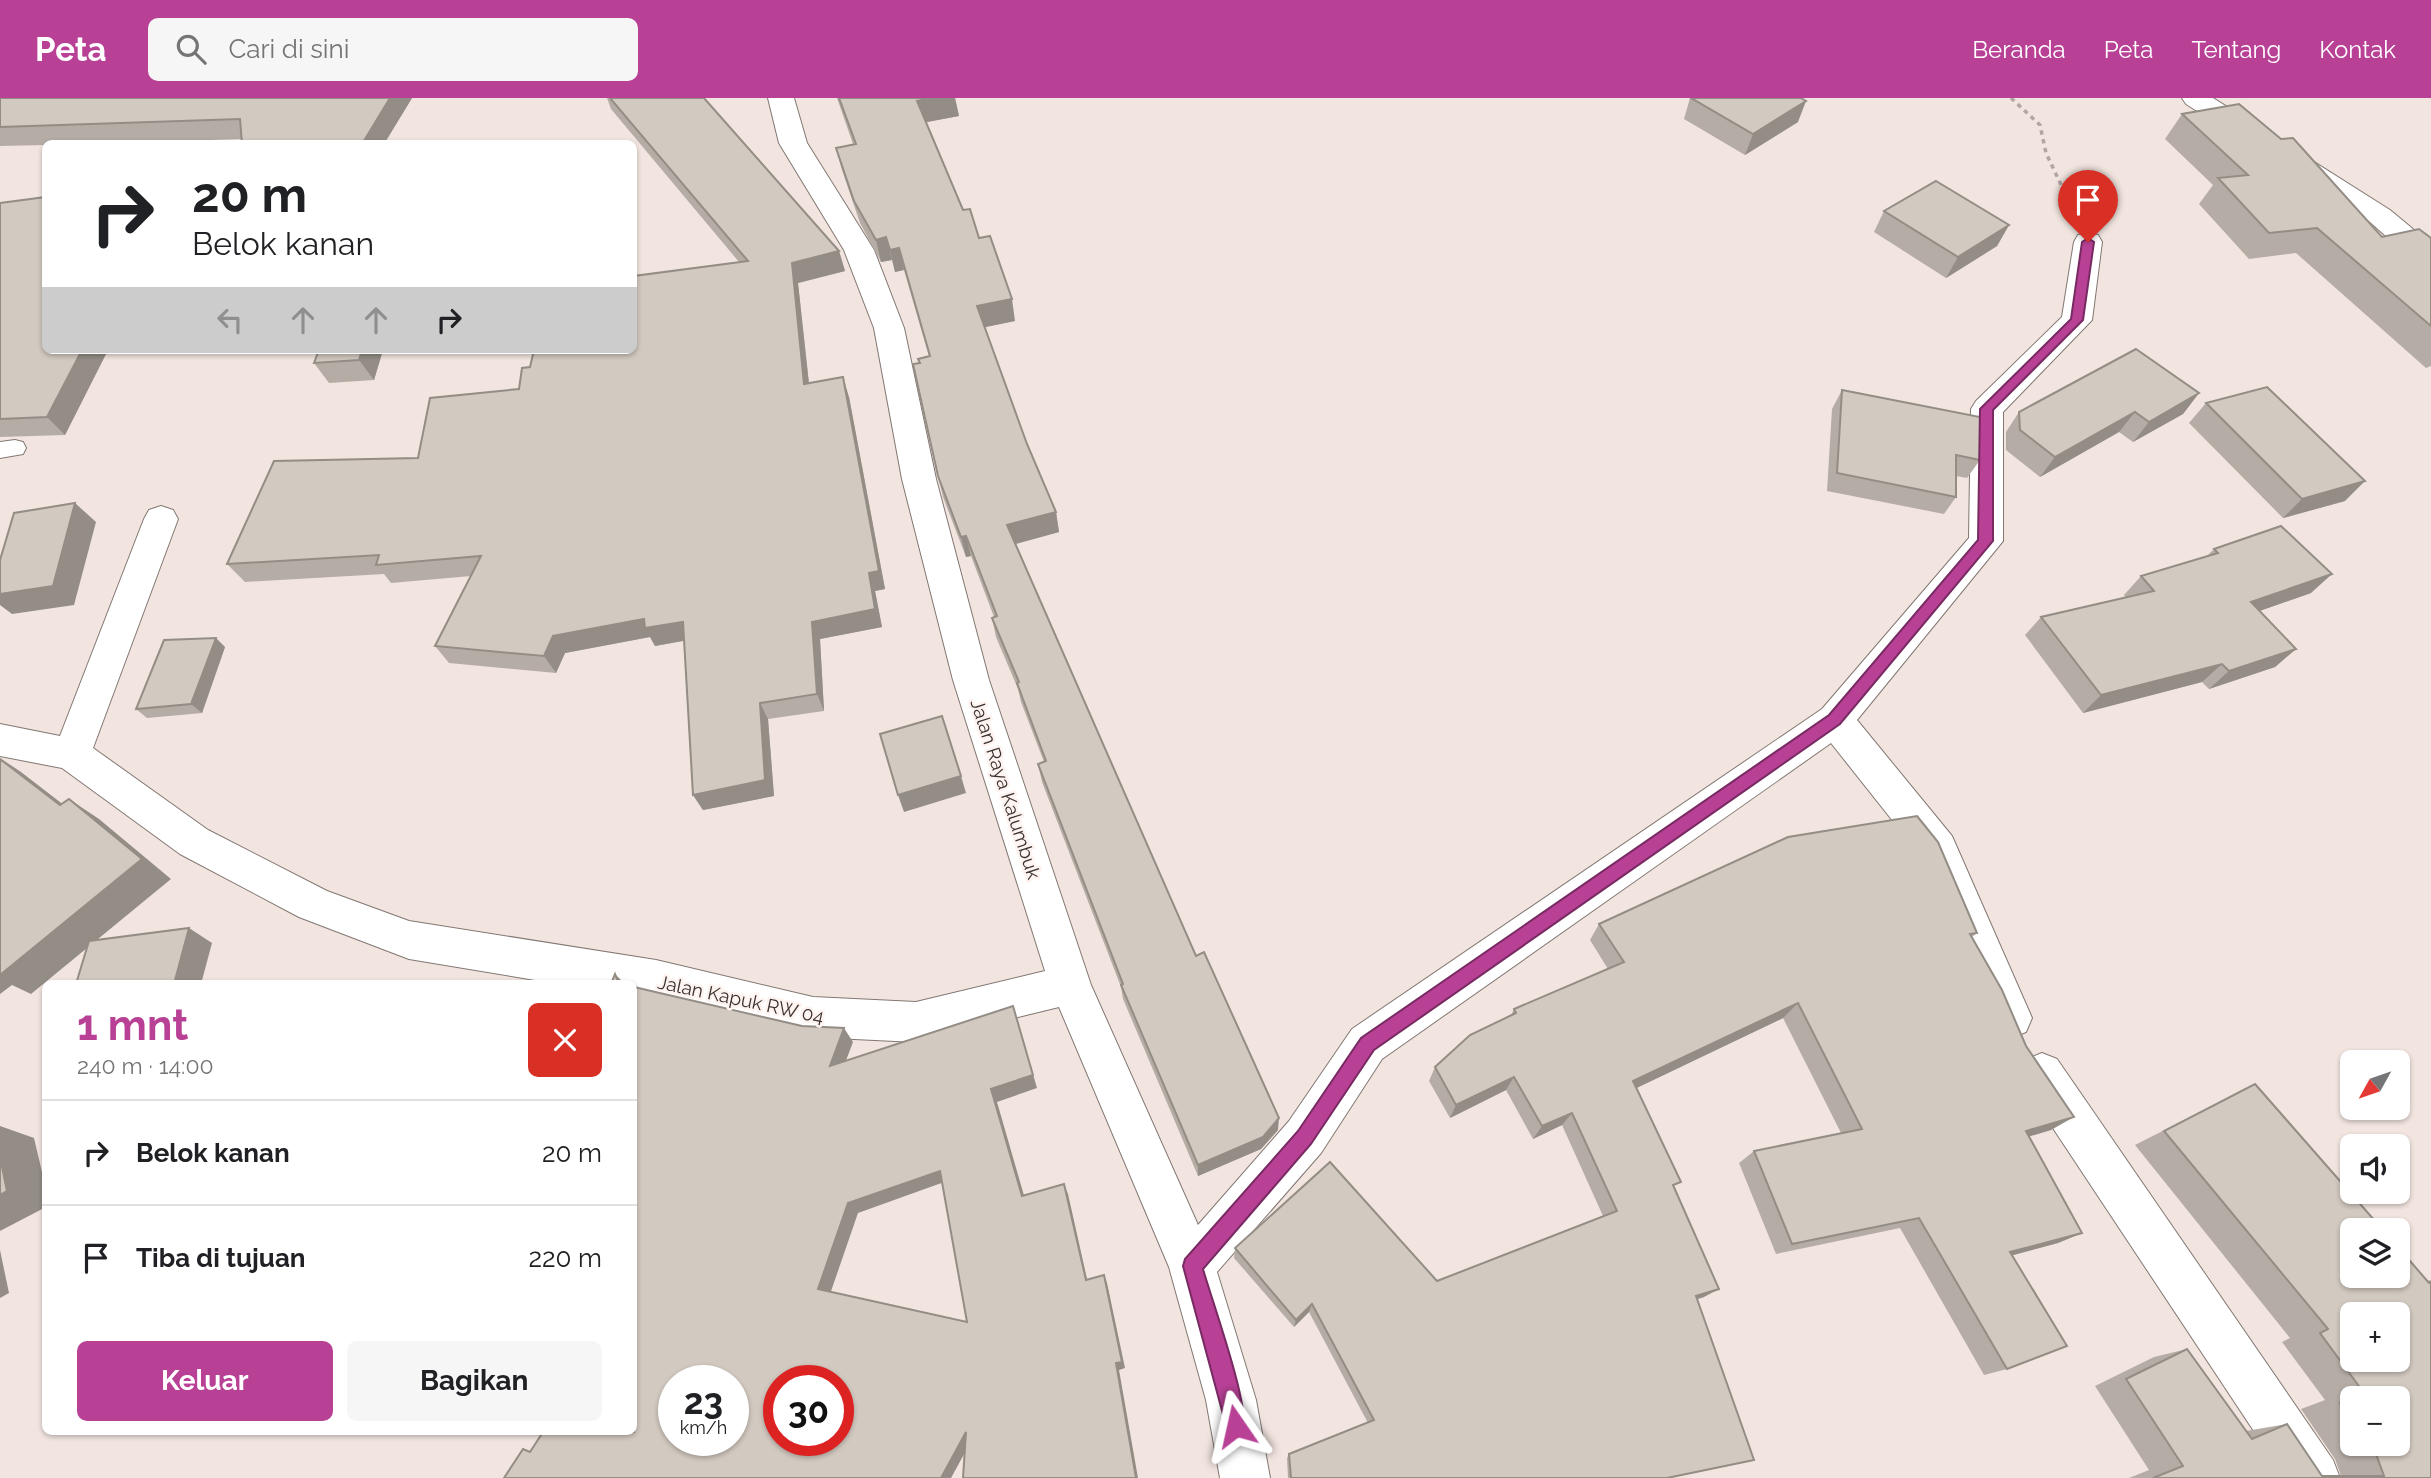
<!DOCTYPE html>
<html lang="id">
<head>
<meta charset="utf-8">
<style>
	:root { --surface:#fff; --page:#f6f6f6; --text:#202124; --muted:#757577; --line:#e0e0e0; --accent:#b84196 }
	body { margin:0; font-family:Raleway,sans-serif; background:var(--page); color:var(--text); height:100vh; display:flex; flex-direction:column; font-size:26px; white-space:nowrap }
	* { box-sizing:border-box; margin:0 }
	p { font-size:23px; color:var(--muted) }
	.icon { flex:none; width:38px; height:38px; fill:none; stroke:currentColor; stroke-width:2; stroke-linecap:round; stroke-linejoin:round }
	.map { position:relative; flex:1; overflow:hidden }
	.side { position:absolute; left:42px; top:882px; width:595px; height:455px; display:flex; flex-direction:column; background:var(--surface); border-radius:10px; box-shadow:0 2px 5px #0004 }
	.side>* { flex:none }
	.banner { position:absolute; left:42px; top:42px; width:595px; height:214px; border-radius:10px; box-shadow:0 2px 5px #0004; background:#fff; color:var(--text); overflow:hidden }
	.needle { width:46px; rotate:230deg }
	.controls { position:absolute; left:2340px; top:952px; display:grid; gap:14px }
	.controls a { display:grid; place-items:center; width:70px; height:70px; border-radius:10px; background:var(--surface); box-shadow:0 2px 5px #0004; font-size:35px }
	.speed { position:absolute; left:658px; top:1267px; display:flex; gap:14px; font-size:35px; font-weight:700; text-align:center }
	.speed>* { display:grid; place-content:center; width:91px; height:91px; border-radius:50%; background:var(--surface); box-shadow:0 2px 5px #0004; line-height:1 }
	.speed small { font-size:18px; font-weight:400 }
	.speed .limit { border:10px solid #d22; background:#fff; color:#111 }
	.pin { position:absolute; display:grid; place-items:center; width:60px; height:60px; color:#fff; margin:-72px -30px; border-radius:50% 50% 50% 0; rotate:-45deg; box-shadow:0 0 7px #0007 }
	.pin .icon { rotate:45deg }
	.me { position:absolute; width:77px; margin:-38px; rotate:349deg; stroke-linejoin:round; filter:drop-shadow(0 0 5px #0008) }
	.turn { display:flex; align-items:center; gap:24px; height:147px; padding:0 35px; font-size:32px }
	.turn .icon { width:91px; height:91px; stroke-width:2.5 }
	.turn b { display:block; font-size:49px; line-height:60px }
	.lanes { display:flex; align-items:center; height:66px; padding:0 35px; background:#0003; justify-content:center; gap:35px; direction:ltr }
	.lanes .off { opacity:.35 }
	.round { display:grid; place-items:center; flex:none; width:74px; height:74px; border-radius:10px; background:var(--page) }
	.head { display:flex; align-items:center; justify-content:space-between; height:119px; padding:0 35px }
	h1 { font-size:42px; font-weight:700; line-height:52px; color:var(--accent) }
	.primary-button { display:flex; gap:14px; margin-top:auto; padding:14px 35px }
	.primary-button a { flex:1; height:80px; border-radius:10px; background:var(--accent); color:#fff; font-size:28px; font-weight:700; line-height:80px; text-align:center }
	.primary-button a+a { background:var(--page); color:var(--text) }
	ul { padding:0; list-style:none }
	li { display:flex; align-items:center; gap:21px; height:105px; padding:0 35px; border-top:2px solid var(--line) }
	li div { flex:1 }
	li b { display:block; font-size:26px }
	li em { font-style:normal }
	header { display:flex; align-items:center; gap:42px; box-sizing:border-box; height:98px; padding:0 35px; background:var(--accent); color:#fff }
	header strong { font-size:33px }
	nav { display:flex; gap:38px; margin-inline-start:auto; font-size:24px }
	.search { width:490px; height:63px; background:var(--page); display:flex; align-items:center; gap:18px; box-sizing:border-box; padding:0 24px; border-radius:10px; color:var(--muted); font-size:26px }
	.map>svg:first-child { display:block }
</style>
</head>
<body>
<header>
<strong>Peta</strong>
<div class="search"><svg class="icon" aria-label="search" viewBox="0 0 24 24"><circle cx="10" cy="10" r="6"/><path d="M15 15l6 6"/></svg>Cari di sini</div>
<nav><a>Beranda</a><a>Peta</a><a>Tentang</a><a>Kontak</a></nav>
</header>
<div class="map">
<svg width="2431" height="1380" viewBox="0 0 2431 1380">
	<rect width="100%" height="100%" fill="#f2e5e0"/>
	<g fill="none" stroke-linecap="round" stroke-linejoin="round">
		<g stroke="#827772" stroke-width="2">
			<polygon id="lane" points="15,342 23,344 26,350 23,356 0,360 0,344"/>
		</g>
		<g stroke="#827772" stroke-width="2">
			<g id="street">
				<polygon points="768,0 794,0 807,45 874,152 904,230 936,381 989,582 1091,887 1198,1127 1289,1023 1352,931 1822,611 1969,440 1971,311 1976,303 2062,219 2074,144 2078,137 2088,135 2098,137 2102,144 2092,222 2003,314 2003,443 1857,622 1952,738 2032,920 2026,934 2011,940 1996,934 1923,761 1831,645 1382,961 1321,1055 1217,1174 1256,1302 1270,1380 1220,1380 1206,1302 1169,1169 1059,909 916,944 813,939 634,898 634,886 559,886 409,861 299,819 180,756 62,670 0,658 0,626 60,638 144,421 149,412 161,408 173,412 178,421 93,650 208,732 327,793 409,823 656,862 813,899 916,904 1045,873 953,582 902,381 874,230 844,152 779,45"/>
				<polygon points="2182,0 2213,0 2390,112 2431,146 2431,172 2421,169 2370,124 2186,6"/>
				<polygon points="2042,955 2057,961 2333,1362 2340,1380 2285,1380 2027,991 2020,976 2027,961"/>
			</g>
		</g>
		<polyline stroke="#b0a6a2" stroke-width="3.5" stroke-dasharray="4.5 4.5" stroke-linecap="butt" points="2011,0 2040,27 2046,55 2073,112"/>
		<use href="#lane" fill="#fff" fill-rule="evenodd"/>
		<use href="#street" fill="#fff" fill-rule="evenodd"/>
	</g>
	<g fill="#b5ada5" fill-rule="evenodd">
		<polygon points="0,0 412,0 384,46 242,41 83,46 46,46 46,47 0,48"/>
		<polygon points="607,0 704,0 839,153 845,173 798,185 809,285 849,299 885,491 875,493 882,529 820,541 824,613 768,621 774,698 703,712 693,697 684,543 655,548 650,539 565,555 556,575 449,565 435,548 471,478 391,485 384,476 245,484 227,466 418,360 519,291 530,269 739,164 611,11"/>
		<polygon points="837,0 955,0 959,18 926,24 963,112 979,140 1015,223 985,229 1027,346 1056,414 1059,434 1016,446 1196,858 1278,1032 1261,1051 1198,1078 1123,901 1121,889 1042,684 1038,666 1044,664 1021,604 1018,591 996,539 992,520 994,519 971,458 966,459 943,399 938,378 919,265 929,258 904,172 895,174 892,162 881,164 860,125 842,72 836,50 853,46"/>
		<polygon points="1690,0 1798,24 1745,57 1684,21"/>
		<polygon points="2182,16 2382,139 2431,140 2431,268 2426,270 2296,155 2249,161 2199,106 2213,87 2165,41"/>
		<polygon points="0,105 46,252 108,252 65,337 0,339"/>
		<polygon points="1884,113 2009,127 1997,148 1946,180 1874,134"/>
		<polygon points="319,252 383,252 374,282 329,285 314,265"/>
		<polygon points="1842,292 1980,362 1967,380 1956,378 1956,399 1944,416 1827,393 1832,311"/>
		<polygon points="2199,295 2183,316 2133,344 2119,334 2040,379 2006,352 2006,334 2019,314"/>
		<polygon points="2206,305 2345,403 2283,420 2189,325"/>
		<polygon points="2214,451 2311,495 2259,513 2296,551 2275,569 2209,591 2202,584 2083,615 2025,537 2041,519 2125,499 2124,497 2141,478 2207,458"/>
		<polygon points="225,549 202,615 147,620 136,611"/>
		<polygon points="1599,826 1977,835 1972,839 2051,1032 2029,1038 2082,1135 2058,1145 2012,1157 2007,1271 1984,1277 1900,1130 1776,1156 1739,1065 1754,1053 1841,1035 1783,920 1636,990 1674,1090 1704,1199 1697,1201 1669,1380 1288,1380 1287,1360 1289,1356 1368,1325 1309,1214 1294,1229 1234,1160 1235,1150 1437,1183 1603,1118 1562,1027 1533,1041 1506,992 1450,1020 1429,983 1435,969 1511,917 1514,911 1608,871 1590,842"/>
		<path d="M2255,986l172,197 4,-1v198h-302l20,-8 -54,-84 59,-29 33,-8 59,82 41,-7 35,52h19l-6,-17 -34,-50 24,-9 -43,-58 8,-4 -155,-193zM2352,1300l46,46h-46z"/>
	</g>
	<g fill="#938d86">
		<polygon points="390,0 412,0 384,46 362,46"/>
		<polygon points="931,0 955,0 959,18 922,25 917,3"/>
		<polygon points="1806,3 1798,24 1745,57 1753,36"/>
		<polygon points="2009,127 1997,148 1946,180 1958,159"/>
		<polygon points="886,139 892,162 881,164 876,142"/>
		<polygon points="899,150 904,172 895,174 890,152"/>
		<polygon points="839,153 845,173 798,185 811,305 804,286 792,165"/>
		<polygon points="1012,201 1015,223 981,230 977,208"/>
		<polygon points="82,252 108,252 65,337 47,319"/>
		<polygon points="362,252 383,252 374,282 359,262"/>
		<polygon points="843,279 849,299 885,491 875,493 882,529 820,541 824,613 817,596 812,524 869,475"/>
		<polygon points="2199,295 2183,316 2133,344 2149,324"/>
		<polygon points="2135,314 2119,334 2040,379 2055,359"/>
		<polygon points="2365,383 2345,403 2283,420 2302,401"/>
		<polygon points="75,405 96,424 74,507 12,516 0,507 0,496"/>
		<polygon points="1056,414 1059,434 1011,447 1007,427"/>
		<polygon points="966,438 971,458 966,459 961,439"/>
		<polygon points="2332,476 2311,495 2231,523 2251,504"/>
		<polygon points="644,521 683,524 692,541 655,548 650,539 565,555 556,575 544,558 553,538"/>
		<polygon points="216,540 225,549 202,615 191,606"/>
		<polygon points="2296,551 2275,569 2209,591 2229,573"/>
		<polygon points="2222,566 2202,584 2083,615 2101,597"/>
		<polygon points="760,605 768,621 774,698 703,712 693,697"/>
		<polygon points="0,660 21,674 91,728 60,707"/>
		<polygon points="961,678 966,695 904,714 898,697"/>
		<polygon points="69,701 99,721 171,781 31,896 12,887 0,896 0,875"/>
		<polygon points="189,830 212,845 201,886 174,886"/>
		<polygon points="615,876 625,886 619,886"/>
		<polygon points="1798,905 1783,920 1622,997 1633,983"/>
		<polygon points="1013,908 1037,990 997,1004 1027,1108 1022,1098 991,991"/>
		<polygon points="844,930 853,944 839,981 830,968"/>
		<polygon points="1514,979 1506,992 1450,1020 1456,1007"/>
		<polygon points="1572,1015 1562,1027 1533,1041 1542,1028"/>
		<polygon points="2074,1019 2051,1032 2004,1046 2026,1033"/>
		<polygon points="1279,1020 1278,1032 1261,1051 1198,1078 1198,1067"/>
		<polygon points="0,1028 34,1040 46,1091 46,1109 0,1133"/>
		<polygon points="940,1073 947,1083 858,1115 829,1199 818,1191 848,1105"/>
		<polygon points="1064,1086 1068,1096 1089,1190 1086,1182"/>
		<polygon points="2082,1135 2058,1145 1988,1164 2010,1154"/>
		<polygon points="0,1152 9,1195 0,1200"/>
		<polygon points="1104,1177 1107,1185 1125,1270 1119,1272 1138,1380 1136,1380 1116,1265"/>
		<polygon points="1719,1191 1704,1199 1682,1206 1696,1198"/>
		<polygon points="1312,1206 1309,1214 1294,1229 1296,1222"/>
		<polygon points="966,1334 974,1338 951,1380 941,1380"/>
	</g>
	<g fill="#d2c9c0" stroke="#938d86" stroke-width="2" fill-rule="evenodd">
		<polygon points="0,0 390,0 362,46 242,46 240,21 0,29"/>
		<polygon points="610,0 704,0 839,153 792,165 804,286 843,279 879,473 869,475 875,511 812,524 817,596 760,605 765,682 693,697 683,524 645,530 644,521 553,538 544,558 435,548 481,458 376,467 379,457 227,466 274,363 418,360 430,300 519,291 522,270 530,269 534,252 634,252 634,178 748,163"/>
		<polygon points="839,0 931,0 917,3 963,112 970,111 979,140 990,138 1012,201 977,208 1027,346 1056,414 1007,427 1196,858 1204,854 1279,1020 1263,1039 1198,1067 1121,887 1123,886 1038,666 1046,663 1017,585 1019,584 992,520 997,518 966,438 961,439 938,378 913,266 920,265 918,261 930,258 899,150 890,152 886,139 876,142 854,103 836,50 856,46"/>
		<polygon points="1691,0 1801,0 1806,3 1753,36"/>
		<polygon points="2239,6 2281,41 2293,40 2382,139 2419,131 2431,140 2431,228 2317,130 2269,135 2218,80 2248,77 2182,16"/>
		<polygon points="1936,83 2009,127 1958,159 1884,113"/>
		<polygon points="46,99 46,252 82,252 47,319 0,321 0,105"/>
		<polygon points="2136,251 2199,295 2149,324 2135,314 2055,359 2020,332 2019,314"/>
		<polygon points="319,252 362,252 359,262 314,265"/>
		<polygon points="2267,289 2365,383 2302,401 2206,305"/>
		<polygon points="1842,292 1980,319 1980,362 1956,357 1956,399 1837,375"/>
		<polygon points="75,405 53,488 0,496 0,462 14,415"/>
		<polygon points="2281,428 2332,476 2251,504 2296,551 2229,573 2222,566 2101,597 2041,519 2154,493 2141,478 2218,455 2214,451"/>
		<polygon points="216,540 191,606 136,611 164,542"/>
		<polygon points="942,618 961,678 898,697 880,636"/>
		<polygon points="0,661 60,707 69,701 142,761 0,877"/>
		<polygon points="1917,718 1938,744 1977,835 1970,836 2002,892 2026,948 2074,1019 2026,1033 2082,1135 2010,1154 2067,1248 2007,1271 1919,1120 1792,1146 1754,1053 1862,1031 1798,905 1633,983 1681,1084 1673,1087 1719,1191 1696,1198 1754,1362 1667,1380 1291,1380 1289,1356 1374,1322 1312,1206 1296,1222 1235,1150 1330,1064 1437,1183 1617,1113 1572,1015 1542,1028 1514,979 1456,1007 1435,969 1470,937 1516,915 1514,911 1624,864 1599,826 1788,739"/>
		<polygon points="189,830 174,886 76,886 89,843"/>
		<polygon points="615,876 619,886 611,886"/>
		<path d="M634,889l168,39 42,2 -14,38 183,-60 20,69 -42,14 31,107 42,-12 22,96 18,-5 18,87 -6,1 20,115h-173l3,-46 -25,46h-437l19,-29 7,3 13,-20h91zM940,1073l27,151 -149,-33 30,-86zM674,1283h59v59h-59zM779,1283h59v59h-59z"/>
		<path d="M2255,986l128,146h-31v46h46v-29l31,36 2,-1v196h-278l30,-12 -57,-87 61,-30 65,90 35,-15 35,52h62l-8,-22 -7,-10h29v-46h-46l12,-5 -44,-60 8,-4 -164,-198zM2352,1216h46v46h-46z"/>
		<polygon points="0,1059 7,1093 0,1097"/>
		<polygon points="2352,1300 2352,1322 2340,1305"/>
	</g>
	<path fill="#b84196" stroke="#782a62" stroke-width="2" d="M2088,140l6,4 -11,78 -90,90v131l-153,183 -466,326 -63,94 -108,125c8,29 49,142 40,164l-7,3 -8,-3 -45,-167 2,-7 113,-128 63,-93 468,-323 149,-175 2,-131 91,-90 11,-77z"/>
	<g text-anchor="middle" stroke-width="5" stroke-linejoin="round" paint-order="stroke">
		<g font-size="19" fill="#393432" stroke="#fef3ef">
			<text transform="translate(1006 691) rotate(72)" y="7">Jalan Raya Kalumbuk</text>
			<text transform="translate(741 901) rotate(12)" y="7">Jalan Kapuk RW 04</text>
		</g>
	</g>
</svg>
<div class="controls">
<a><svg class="needle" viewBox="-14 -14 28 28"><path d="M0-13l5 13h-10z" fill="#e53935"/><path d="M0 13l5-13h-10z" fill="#757577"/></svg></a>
<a><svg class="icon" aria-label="sound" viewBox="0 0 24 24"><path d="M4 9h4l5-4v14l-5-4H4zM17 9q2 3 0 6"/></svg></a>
<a><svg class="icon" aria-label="layers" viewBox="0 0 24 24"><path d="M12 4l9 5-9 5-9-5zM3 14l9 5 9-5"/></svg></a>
<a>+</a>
<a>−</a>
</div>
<div class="speed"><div>23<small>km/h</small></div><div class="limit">30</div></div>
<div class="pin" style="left:2088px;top:144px;background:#d93025"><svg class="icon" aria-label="arrive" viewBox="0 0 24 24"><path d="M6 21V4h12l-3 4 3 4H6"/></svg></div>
<svg class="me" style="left:1236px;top:1328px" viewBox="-20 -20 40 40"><path d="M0-17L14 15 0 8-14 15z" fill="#b84196" stroke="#fff" stroke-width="4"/></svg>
<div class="banner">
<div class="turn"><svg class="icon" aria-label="right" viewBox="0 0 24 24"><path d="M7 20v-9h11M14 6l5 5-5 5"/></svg><div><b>20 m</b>Belok kanan</div></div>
<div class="lanes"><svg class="icon off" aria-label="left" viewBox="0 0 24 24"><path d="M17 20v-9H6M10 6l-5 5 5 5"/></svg><svg class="icon off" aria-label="ahead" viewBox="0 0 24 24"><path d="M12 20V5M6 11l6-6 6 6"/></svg><svg class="icon off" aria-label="ahead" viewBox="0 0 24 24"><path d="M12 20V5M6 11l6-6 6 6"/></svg><svg class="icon" aria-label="right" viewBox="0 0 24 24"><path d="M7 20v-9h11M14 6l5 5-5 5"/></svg></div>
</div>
<section class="side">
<div class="head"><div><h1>1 mnt</h1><p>240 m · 14:00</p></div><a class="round" style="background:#d93025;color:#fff"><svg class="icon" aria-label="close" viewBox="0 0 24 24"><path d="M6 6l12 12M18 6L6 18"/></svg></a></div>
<ul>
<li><svg class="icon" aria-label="right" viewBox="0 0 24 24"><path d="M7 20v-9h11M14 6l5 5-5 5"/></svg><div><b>Belok kanan</b></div><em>20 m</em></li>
<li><svg class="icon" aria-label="arrive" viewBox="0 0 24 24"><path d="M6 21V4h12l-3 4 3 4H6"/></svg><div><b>Tiba di tujuan</b></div><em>220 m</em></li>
</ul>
<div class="primary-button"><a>Keluar</a><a>Bagikan</a></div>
</section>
</div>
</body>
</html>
